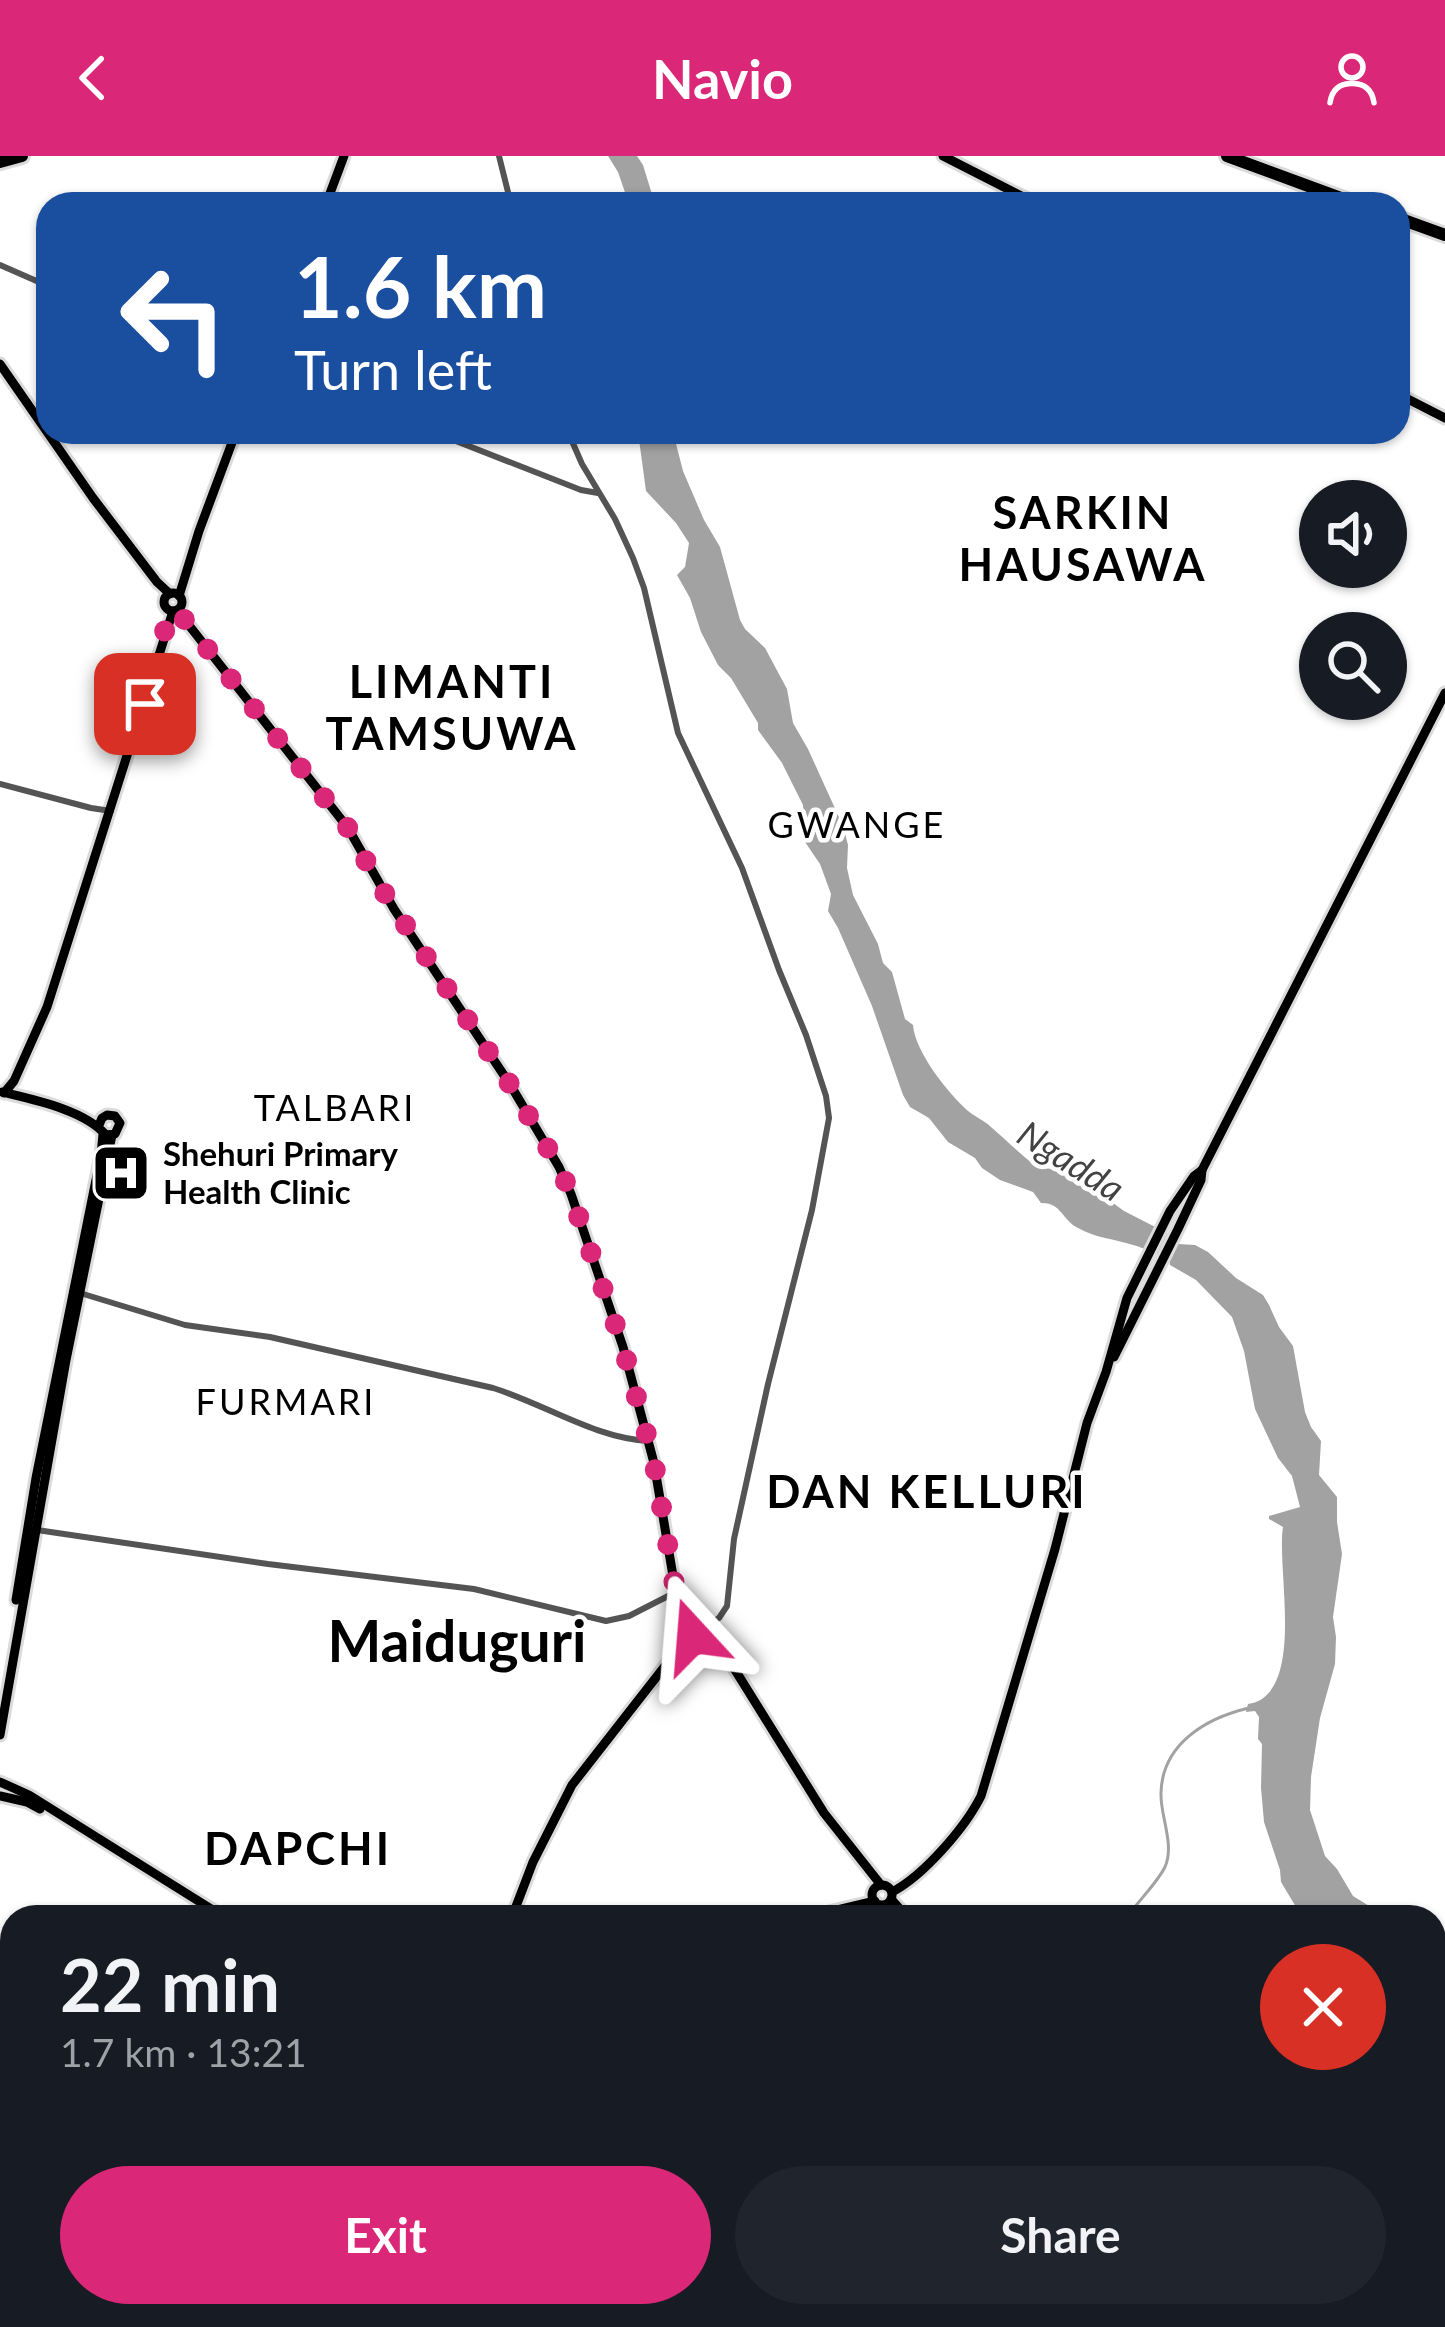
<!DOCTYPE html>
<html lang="en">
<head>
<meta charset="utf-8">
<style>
	:root { --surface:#171b24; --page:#20242c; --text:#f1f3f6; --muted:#9ea1a6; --accent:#db2777 }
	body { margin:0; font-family:Lato,sans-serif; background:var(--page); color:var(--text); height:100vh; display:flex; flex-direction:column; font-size:45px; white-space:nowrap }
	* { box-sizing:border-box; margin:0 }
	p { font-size:39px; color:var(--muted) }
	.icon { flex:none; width:66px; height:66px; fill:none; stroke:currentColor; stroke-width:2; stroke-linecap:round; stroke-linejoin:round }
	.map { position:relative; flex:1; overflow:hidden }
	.sheet { position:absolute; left:0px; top:1749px; width:1446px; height:423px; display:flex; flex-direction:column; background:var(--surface); border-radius:36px 36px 0 0; box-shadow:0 3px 9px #0004 }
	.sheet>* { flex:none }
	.banner { position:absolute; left:36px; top:36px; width:1374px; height:252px; border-radius:36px; box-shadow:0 3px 9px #0004; background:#1a4fa0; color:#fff; overflow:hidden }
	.tools { position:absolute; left:1299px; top:324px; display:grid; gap:24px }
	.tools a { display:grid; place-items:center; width:108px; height:108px; border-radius:50%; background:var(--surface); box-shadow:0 3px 9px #0004; font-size:60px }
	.pin { position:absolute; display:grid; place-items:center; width:102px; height:102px; color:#fff; margin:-51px; border-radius:24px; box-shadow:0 6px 18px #0006 }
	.me { position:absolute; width:132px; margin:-66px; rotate:341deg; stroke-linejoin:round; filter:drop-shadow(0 0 9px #0008) }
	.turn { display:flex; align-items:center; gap:42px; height:252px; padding:0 60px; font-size:54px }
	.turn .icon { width:156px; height:156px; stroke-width:2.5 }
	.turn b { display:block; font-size:84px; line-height:102px }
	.round { display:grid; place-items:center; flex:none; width:126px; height:126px; border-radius:63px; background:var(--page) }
	.headline { display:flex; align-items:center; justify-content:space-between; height:204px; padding:0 60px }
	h1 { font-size:72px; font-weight:700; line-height:90px }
	.action { display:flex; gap:24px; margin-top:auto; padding:24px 60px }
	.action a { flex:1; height:138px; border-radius:72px; background:var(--accent); color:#fff; font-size:48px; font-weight:700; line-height:138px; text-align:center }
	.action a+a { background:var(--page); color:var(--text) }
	header { display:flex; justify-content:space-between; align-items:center; height:156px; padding:0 60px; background:var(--accent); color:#fff; font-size:54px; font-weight:700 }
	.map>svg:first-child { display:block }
</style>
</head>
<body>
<header><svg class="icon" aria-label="back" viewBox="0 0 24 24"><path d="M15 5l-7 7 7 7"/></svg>Navio<svg class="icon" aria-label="person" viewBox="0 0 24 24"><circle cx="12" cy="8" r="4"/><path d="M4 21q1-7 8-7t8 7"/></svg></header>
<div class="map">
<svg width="1445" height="2171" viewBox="0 0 1445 2171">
	<rect width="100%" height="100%" fill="#fff"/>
	<polygon fill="#dbdbdb" points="520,2160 780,2160 785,2171 506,2171"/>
	<g fill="#a2a2a2">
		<polygon points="608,0 637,0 643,9 655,48 629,48 618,16"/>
		<path d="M638,276h35l10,39 21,49 16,27 20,73 5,9 20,19 22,41 6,34 15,26 35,77 5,19 -1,23 6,27 25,49 5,19 9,9 13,47 8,6c2,27 35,68 55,86 7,6 16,9 23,16 14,12 28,26 42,37 10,7 24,3 36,7l55,40 43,22 11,11 17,1 13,7 28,26 27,17 6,10 10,22 14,19 12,66 6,15 10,14 -2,34 18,22v25l5,32 -9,63 3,20 -1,27 -15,54 -9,59 -1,33 15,46 12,13 16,27 34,21h-85l-21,-35 -1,-12 -16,-48 -3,-34 1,-44 -4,-5 1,-22 -4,-6 -9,1 2,-8c59,-9 28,-136 35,-177l-14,-8v-3l31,-9 -8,-31 -14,-18 -23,-49 -11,-58 -12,-34 -36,-37 -26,-15 -1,-6c-12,-4 -24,-11 -36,-14 -18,-6 -38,-7 -55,-17 -16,-8 -17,-26 -37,-25l-8,-11 -33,-12 -18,-12 -7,-10 -27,-16 -19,-24 -19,-11 -7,-12 -31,-89 -34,-78 -10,-17 3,-17 -11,-30 -15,-22 -2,-37 -21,-42 -24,-33v-7l-27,-45 -13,-13 -17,-33 -11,-34 -13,-23 8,-8 4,-24 -13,-20 -30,-32z"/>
		<polygon points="1434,1783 1445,1786 1445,1837 1434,1837"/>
	</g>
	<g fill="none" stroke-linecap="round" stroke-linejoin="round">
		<g stroke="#a2a2a2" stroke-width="3">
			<path d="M1013,1761l27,-4 91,-1c10,-14 26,-29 34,-45 10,-23 -5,-51 -4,-74 1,-49 45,-75 88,-85"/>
			<polyline points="567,2160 576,2171"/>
		</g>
		<g stroke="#dbdbdb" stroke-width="15">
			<g id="major">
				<polyline points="943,0 1037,48"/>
				<polyline points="326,48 344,0"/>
				<polyline points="0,208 93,342 157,426 170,438"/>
				<polyline points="1398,238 1445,262"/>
				<circle cx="173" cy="446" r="9"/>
				<polyline points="179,440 199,375 236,276"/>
				<polyline points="177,454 348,672 394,753 511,930 559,1011 571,1038 623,1191 654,1307 674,1426 697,1469"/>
				<path d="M2,936c33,8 82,18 104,43l9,-1 5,-11 -5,-7 -8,-1 -5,3 -3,7"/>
				<polyline points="4,937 14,925 47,851 173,455"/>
				<polyline points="1114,1201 1178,1073 1201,1024 1202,1014 1445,537"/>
				<polyline points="16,1444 36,1322 101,999 103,978"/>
				<polyline points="714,1480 824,1657 881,1729"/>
				<polyline points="0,1579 66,1204 112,979"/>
				<polyline points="0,1626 29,1639 224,1761"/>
				<polyline points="0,1640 27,1646 40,1653"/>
				<circle cx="882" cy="1739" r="10"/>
				<path d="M892,1736c31,-16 73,-64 89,-96l74,-247 32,-126 19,-51 21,-74 43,-87 24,-35 8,-6"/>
				<polyline points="891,1743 907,1761"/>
				<polyline points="512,1761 533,1706 572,1629 697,1469 709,1468 714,1476 711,1484 705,1488 698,1486 693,1476"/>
				<polyline points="808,1761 875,1745"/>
				<polyline points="1434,1958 1445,1962"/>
				<polyline points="1434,1965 1445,1969"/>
				<polyline points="801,2160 806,2171"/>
				<polyline points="865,2160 885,2171"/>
				<polyline points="879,2160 899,2171"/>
				<polyline points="262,2171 268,2160"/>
			</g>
		</g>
		<g stroke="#dbdbdb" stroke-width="18">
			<g id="highway">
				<polyline points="1227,0 1357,48"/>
				<polyline points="0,6 22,0"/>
				<polyline points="1398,62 1445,79"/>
				<polyline points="0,1877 12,1886"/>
				<polyline points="88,2171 88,2160"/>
			</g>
		</g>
		<g stroke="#545454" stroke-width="6">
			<polyline points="499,0 511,48"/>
			<polyline points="0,109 48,130"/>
			<polyline points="433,276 581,334 598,337"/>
			<polyline points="568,276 582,308 615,363 633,402 644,432 678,577 742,712 779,814 806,879 826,940 829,962 812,1054 768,1228 734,1383 727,1450 719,1462 709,1468"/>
			<polyline points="0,628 91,652 111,655"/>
			<path d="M80,1137l105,32 85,12 223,51c52,16 101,50 156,53"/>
			<polyline points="37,1374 268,1408 474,1433 606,1465 629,1460 678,1435"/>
			<polyline points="1128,2171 1138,2160"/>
			<polyline points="1137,2171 1147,2160"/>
		</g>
		<use href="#major" stroke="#000" stroke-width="9"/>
		<use href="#highway" stroke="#000" stroke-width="12"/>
	</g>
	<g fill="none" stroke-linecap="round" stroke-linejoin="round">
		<polyline stroke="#db2777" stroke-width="21" stroke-dasharray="0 37.8" points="145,548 166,470 173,455 177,454 348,672 378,727 511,930 559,1011 571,1038 623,1191 654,1306 674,1426 697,1469 693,1480"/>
	</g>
	<defs>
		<g id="hospital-square" transform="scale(3)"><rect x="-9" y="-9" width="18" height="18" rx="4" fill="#000" stroke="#fff"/><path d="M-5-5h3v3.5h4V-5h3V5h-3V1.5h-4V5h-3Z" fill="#fff"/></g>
	</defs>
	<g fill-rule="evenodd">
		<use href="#hospital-square" x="121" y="1017"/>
	</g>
	<g text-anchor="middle" stroke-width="9" stroke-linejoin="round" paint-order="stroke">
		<g font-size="33" font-weight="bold" fill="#000" stroke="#fff" text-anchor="start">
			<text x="163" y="1010">Shehuri Primary<tspan x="163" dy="38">Health Clinic</tspan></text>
		</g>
		<g font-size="36" letter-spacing="3" fill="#000" stroke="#fff">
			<text x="857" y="682">GWANGE</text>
			<text x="335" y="965">TALBARI</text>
			<text x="286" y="1259">FURMARI</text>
		</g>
		<g font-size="36" font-style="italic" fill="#434343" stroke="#fff">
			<text transform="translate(1071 1005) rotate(32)" y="13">Ngadda</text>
		</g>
		<g font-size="45" font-weight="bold" letter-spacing="3" fill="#000" stroke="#fff">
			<text x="1083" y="373">SARKIN<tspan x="1083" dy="52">HAUSAWA</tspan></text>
			<text x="452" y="542">LIMANTI<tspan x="452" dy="52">TAMSUWA</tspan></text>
			<text x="927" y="1352">DAN KELLURI</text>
			<text x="298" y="1709">DAPCHI</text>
		</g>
		<g font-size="57" font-weight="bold" fill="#000" stroke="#fff">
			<text x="457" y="1506">Maiduguri</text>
		</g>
	</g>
</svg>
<div class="tools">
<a><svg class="icon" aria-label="sound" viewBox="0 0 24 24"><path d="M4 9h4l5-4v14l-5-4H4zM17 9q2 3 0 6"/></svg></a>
<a><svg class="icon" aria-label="search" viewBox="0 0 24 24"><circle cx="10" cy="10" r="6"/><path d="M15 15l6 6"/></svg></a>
</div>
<div class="pin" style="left:145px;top:548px;background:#d93025"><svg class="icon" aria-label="arrive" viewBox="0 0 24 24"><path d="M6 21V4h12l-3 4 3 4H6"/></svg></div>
<svg class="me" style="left:693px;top:1480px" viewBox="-20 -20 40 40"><path d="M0-17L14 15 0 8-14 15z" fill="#db2777" stroke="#fff" stroke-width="4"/></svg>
<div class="banner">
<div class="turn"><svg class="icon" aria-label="left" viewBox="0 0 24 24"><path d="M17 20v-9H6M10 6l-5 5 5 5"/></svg><div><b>1.6 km</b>Turn left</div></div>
</div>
<section class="sheet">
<div class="headline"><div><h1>22 min</h1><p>1.7 km · 13:21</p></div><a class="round" style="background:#d93025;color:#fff"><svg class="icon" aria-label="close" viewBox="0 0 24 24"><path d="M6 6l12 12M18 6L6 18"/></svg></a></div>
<div class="action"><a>Exit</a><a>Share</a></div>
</section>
</div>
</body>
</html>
